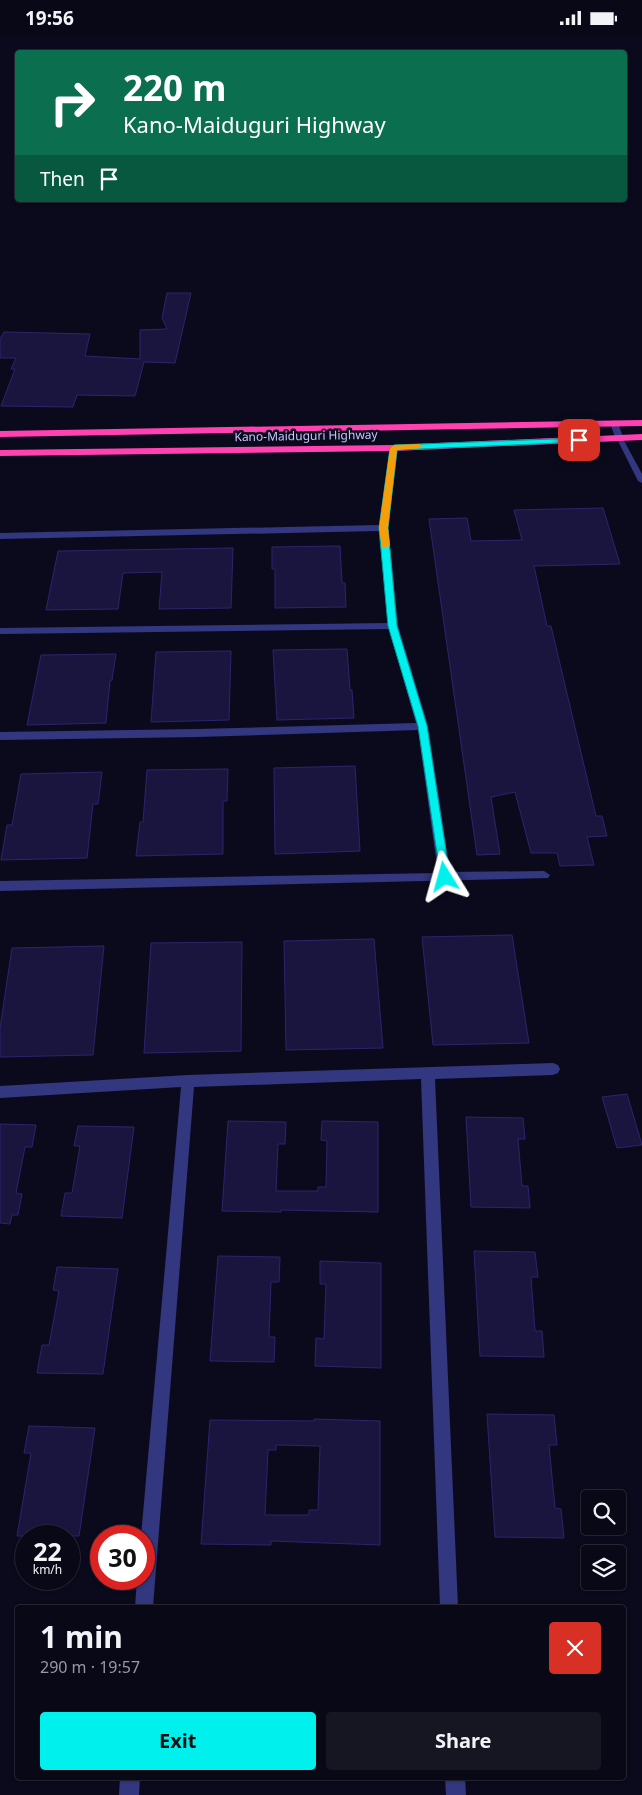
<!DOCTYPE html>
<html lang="en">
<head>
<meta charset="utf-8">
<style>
	:root { --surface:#080816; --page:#161623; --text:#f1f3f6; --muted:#989aa1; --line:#292935; --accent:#00f1ed }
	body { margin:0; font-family:"Noto Sans",sans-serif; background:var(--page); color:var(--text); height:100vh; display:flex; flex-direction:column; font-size:19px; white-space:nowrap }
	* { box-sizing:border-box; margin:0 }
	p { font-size:16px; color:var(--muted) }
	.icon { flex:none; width:28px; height:28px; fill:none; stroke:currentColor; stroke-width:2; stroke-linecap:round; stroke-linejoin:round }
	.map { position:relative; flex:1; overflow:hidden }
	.side { position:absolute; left:15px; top:1570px; width:611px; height:175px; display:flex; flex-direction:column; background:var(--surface); border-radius:5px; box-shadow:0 1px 4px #0004,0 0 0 1px var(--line) }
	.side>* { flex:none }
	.hud { position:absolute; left:15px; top:15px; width:612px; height:152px; border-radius:5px; box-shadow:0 1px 4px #0004,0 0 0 1px var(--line); background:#0b6e4f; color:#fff; overflow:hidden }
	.buttons { position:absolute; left:581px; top:1455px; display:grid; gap:10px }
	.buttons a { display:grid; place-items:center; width:45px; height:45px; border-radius:5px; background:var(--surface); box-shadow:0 1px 4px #0004,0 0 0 1px var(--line); font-size:25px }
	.speed { position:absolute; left:15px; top:1490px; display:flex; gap:10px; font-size:25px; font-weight:700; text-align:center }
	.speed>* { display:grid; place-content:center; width:65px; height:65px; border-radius:50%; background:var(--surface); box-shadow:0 1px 4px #0004,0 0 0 1px var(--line); line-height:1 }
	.speed small { font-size:12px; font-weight:400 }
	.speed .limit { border:8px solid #d22; background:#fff; color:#111 }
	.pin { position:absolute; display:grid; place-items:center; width:42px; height:42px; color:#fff; margin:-21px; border-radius:10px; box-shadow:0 2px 8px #0006 }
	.me { position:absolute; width:55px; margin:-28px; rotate:352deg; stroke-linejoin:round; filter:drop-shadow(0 0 4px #0008) }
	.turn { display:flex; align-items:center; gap:18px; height:105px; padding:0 25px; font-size:22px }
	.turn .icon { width:65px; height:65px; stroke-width:2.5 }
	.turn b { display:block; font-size:35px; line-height:42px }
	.then { display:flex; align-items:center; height:48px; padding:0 25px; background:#0003; gap:10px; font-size:19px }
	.round { display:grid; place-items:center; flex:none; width:52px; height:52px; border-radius:5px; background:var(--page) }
	.head { display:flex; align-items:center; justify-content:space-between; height:85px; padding:0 25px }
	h1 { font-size:30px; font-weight:700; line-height:38px }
	.button { display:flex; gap:10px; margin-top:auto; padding:10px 25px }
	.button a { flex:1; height:58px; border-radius:5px; background:var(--accent); color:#111; font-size:20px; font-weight:700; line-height:58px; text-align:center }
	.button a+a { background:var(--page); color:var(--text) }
	.status { display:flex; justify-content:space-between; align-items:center; height:35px; padding:0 25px; background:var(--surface); direction:ltr }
	.status svg { height:14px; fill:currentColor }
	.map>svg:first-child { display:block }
</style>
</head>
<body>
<div class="status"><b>19:56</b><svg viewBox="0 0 49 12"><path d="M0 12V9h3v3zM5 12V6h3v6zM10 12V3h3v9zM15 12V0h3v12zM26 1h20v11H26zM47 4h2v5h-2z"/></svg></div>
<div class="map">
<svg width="642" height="1760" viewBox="0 0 642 1760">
	<rect width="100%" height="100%" fill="#0b0a1d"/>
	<g fill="#19153f" stroke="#2b256d" fill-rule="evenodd">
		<polygon points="167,258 191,258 175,328 144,327 135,361 77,360 73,372 1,371 15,334 11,334 16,323 0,323 0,304 4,297 90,299 85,321 140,324 140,295 167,294 162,283"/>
		<polygon points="603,473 620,529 534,531 547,591 551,591 596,781 602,781 607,801 587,802 594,830 560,831 557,818 531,818 515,757 491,762 500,819 477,820 429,484 467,483 471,506 522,505 514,475"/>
		<polygon points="340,511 342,548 345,548 346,572 275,573 275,534 272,534 272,512"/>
		<polygon points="233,513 231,573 159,574 162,537 123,538 118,574 46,575 58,516"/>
		<polygon points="347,614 350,655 352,655 354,683 277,685 273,615"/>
		<polygon points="231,616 229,685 151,687 156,617"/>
		<polygon points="116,619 112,645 110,646 106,688 27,690 41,620"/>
		<polygon points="355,731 360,816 275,819 274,733"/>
		<polygon points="228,734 227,766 223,766 223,819 136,821 140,787 143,787 147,735"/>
		<polygon points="102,737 98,769 93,769 87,823 1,825 7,790 12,790 21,739"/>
		<polygon points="512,900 529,1008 433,1010 422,902"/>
		<polygon points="374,904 383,1013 286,1015 284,906"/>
		<polygon points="242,907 241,1016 144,1018 151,908"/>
		<polygon points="104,911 93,1020 0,1022 0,993 12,913"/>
		<polygon points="627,1059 642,1110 617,1113 602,1062"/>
		<polygon points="466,1082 523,1083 525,1104 518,1104 522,1151 528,1151 530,1173 471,1172"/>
		<polygon points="228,1086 286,1087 285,1109 278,1109 276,1156 318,1156 318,1152 326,1152 327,1106 321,1105 322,1086 378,1087 378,1177 281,1175 281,1177 222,1176"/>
		<polygon points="0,1089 36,1090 32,1112 25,1112 16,1158 22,1159 18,1180 12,1180 10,1189 0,1188"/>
		<polygon points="78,1091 134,1092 122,1183 61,1181 65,1158 72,1158 80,1111 74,1111"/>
		<polygon points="474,1216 535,1217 538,1242 531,1242 535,1296 542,1296 544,1322 480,1321"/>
		<polygon points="218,1221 280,1222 279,1247 271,1247 269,1302 275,1302 274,1327 210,1326"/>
		<polygon points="320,1226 381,1228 381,1333 315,1331 316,1303 324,1304 326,1249 320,1249"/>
		<polygon points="57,1232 118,1234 103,1339 37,1338 42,1310 49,1310 59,1256 53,1255"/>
		<polygon points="487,1379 554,1380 557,1410 549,1410 555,1473 561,1474 564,1503 495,1502"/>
		<path d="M314,1384l66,2v124l-109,-4v4l-70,-1 9,-124 104,1zM276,1410l44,1 -2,64h-9v5h-44l3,-65h8z"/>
		<polygon points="29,1391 95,1393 79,1501 17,1501 31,1418 24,1418"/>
	</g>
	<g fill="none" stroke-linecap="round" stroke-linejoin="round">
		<polygon fill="#32377f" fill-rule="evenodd" points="619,400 622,402 642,439 642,448 638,446 616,402"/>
		<g fill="#32377f" fill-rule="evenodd">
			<polygon points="614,385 618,388 623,402 622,404 615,402 610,388"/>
			<polygon points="394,410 398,413 388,493 398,591 428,691 450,837 544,836 550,840 548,843 0,856 0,846 438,838 418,695 197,702 0,705 0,697 197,694 416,688 389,594 0,599 0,593 388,588 379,496 0,504 0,498 379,490 390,413"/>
			<polygon points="553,1028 558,1030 560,1034 558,1038 553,1040 435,1044 458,1572 440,1572 421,1044 194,1052 153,1572 135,1572 137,1544 144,1544 144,1501 141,1501 181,1052 0,1063 0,1051 188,1040"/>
			<polygon points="120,1742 140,1742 139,1760 119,1760"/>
			<polygon points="445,1742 465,1742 466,1760 446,1760"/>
		</g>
		<g fill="#ff41b2" fill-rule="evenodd">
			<polygon points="642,385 642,391 0,402 0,396"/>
			<polygon points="642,399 642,405 394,416 0,421 0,415 394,410"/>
		</g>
	</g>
	<polygon fill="#00f1ed" stroke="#009d9a" points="579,403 583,405 582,407 397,415 388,493 397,591 427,691 450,842 445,846 441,845 418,691 388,591 379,493 390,413 394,410"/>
	<polygon fill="#f59e0b" points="419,409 423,412 422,413 397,415 388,493 390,511 382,513 379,493 390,413 394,410"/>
	<g text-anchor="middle" stroke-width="5" stroke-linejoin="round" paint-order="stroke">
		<g font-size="12" fill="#c6c6ff" stroke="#0b0a1d">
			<text transform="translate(306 401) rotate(-1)" y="4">Kano-Maiduguri Highway</text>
		</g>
	</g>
</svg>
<div class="buttons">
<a><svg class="icon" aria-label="search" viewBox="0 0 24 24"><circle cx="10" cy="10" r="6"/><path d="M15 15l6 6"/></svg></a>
<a><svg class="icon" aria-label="layers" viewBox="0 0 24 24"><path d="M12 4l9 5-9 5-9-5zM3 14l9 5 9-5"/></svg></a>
</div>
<div class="speed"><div>22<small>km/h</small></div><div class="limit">30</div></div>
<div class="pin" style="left:579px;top:405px;background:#d93025"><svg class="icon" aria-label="arrive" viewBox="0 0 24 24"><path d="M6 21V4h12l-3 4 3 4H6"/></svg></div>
<svg class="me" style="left:445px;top:842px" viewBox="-20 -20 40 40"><path d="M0-17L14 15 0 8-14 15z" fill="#00f1ed" stroke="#fff" stroke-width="4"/></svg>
<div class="hud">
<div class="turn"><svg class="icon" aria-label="right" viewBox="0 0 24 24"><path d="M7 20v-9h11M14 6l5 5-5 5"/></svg><div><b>220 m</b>Kano-Maiduguri Highway</div></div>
<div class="then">Then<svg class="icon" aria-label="arrive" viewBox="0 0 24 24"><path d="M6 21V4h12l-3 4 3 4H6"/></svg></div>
</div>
<section class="side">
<div class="head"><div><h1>1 min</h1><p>290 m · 19:57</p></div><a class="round" style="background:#d93025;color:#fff"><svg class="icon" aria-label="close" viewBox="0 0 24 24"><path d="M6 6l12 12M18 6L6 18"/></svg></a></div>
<div class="button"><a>Exit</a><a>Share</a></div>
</section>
</div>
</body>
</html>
